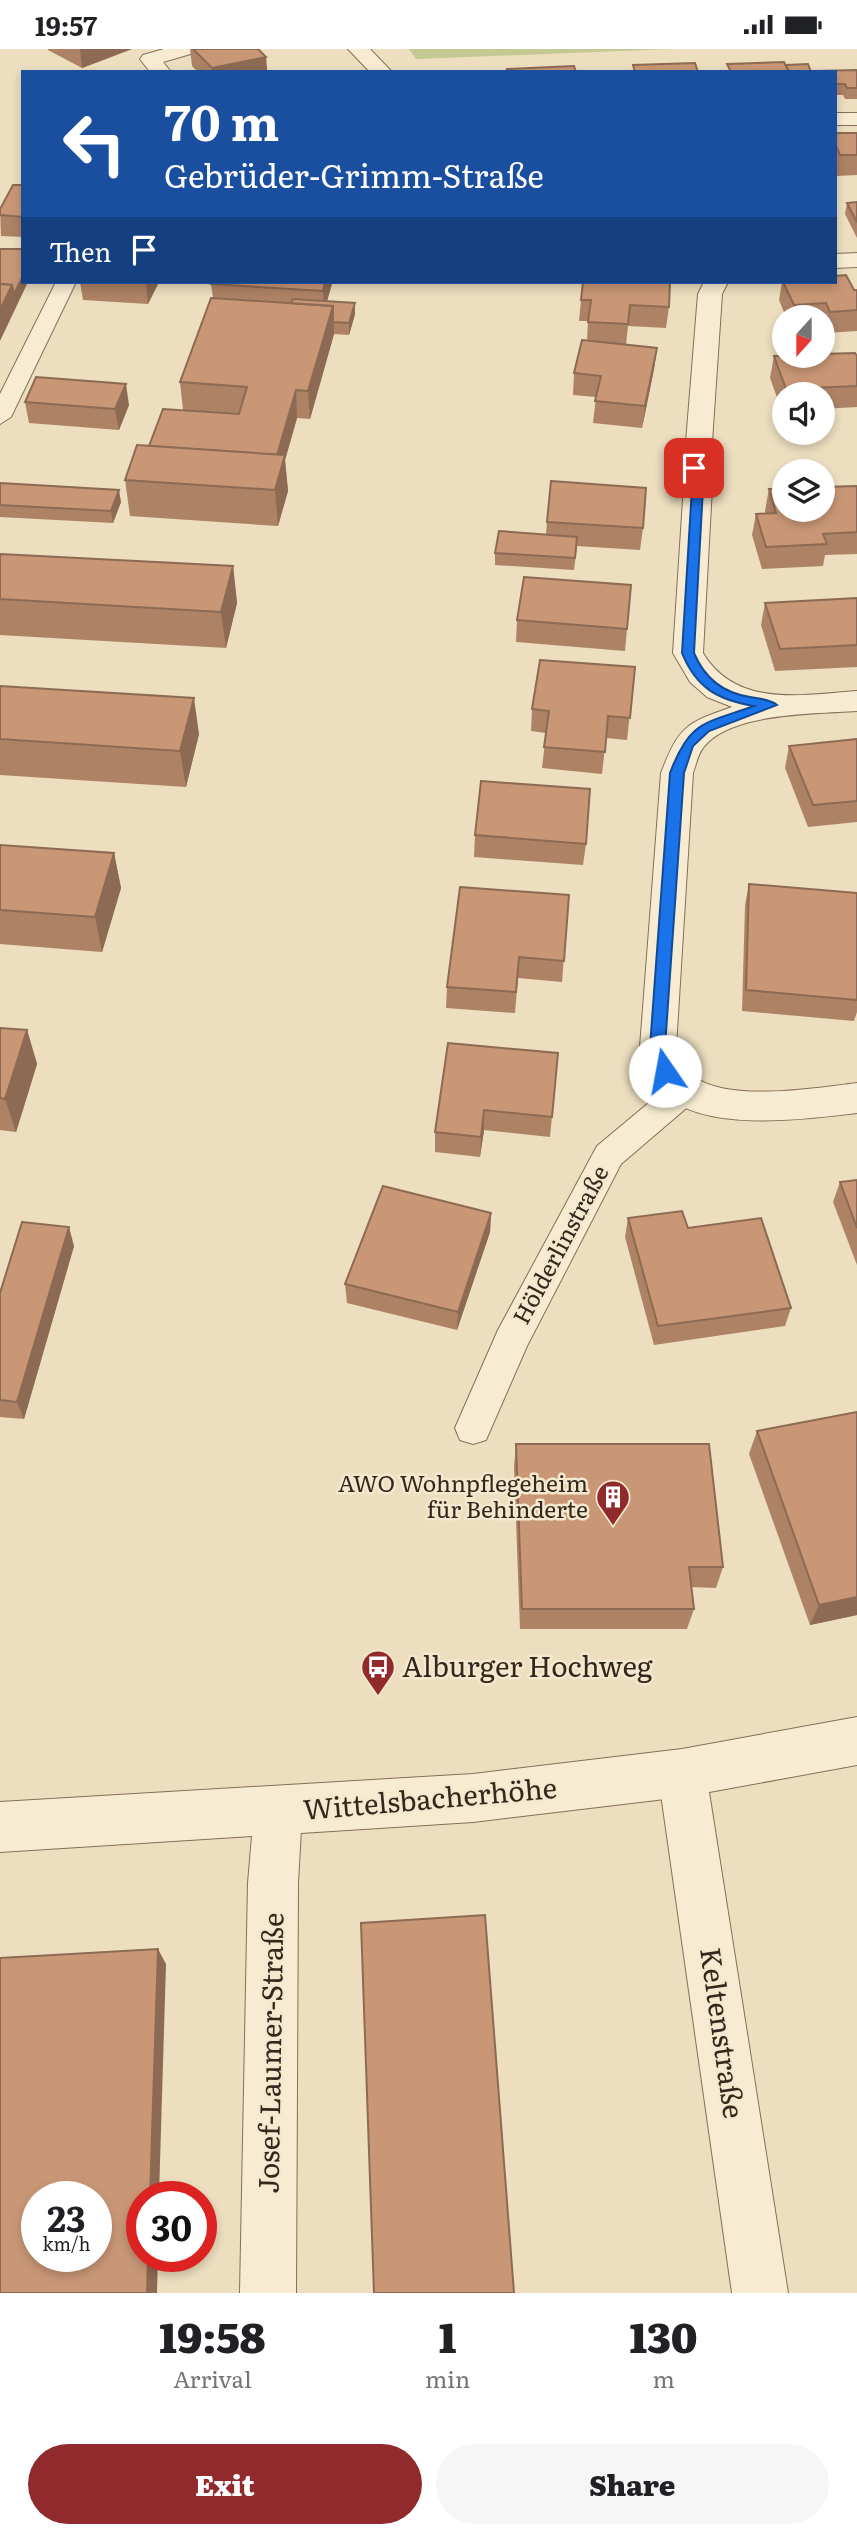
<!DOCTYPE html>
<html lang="en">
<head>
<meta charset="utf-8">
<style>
	:root { --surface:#fff; --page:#f6f6f6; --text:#202124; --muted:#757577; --accent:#912a2c }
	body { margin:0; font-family:Literata,serif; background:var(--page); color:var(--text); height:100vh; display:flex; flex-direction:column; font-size:26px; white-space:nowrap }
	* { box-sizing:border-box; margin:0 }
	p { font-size:23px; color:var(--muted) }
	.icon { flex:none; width:38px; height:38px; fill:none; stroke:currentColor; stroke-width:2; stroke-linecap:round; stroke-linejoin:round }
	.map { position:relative; height:2244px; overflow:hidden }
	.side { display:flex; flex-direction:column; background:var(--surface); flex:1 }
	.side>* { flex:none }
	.top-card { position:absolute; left:21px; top:21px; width:816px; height:214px; border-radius:0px; box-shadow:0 4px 10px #0003; background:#1a4fa0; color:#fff; overflow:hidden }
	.needle { width:46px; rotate:201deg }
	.controls { position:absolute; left:772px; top:256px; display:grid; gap:14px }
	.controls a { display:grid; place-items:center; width:63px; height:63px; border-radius:50%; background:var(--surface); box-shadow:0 4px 10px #0003; font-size:35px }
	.speed { position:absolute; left:21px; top:2132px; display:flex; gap:14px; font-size:35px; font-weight:700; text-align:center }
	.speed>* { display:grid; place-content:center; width:91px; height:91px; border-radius:50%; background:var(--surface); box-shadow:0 4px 10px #0003; line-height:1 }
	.speed small { font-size:18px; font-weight:400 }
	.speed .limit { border:10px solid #d22; background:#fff; color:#111 }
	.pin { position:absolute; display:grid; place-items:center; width:60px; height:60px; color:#fff; margin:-30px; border-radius:14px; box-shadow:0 4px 10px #0006 }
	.me { position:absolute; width:77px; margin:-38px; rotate:348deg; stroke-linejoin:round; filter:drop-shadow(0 0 5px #0008) }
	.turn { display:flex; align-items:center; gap:24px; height:147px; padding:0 28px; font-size:32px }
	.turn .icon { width:91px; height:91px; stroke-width:2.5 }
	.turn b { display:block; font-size:49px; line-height:60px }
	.then { display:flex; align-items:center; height:66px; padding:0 28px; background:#0003; gap:14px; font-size:26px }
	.eta { display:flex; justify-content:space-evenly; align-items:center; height:119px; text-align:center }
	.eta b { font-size:42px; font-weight:800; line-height:49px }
	.button { display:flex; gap:14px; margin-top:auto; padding:14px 28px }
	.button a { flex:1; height:80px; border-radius:42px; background:var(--accent); color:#fff; font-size:28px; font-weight:800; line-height:80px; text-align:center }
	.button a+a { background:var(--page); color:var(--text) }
	.status { display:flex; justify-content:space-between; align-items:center; height:49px; padding:0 35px; background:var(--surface); direction:ltr }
	.status svg { height:19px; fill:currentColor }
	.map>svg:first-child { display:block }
</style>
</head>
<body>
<div class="status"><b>19:57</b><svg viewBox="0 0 49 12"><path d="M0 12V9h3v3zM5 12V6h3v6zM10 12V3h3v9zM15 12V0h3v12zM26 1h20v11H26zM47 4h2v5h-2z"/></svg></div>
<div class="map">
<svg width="857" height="2244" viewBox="0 0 857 2244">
	<rect width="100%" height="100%" fill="#ecdebf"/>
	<polygon fill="#c4c994" points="409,0 672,0 416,10"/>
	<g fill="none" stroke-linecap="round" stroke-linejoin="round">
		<g stroke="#846f58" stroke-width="2">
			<g id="service">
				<polygon points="56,233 76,233 11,368 0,375 0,345"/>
				<polygon points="686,1028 697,1032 702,1041 697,1050 621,1115 527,1297 486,1391 473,1395 460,1391 455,1379 498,1281 597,1097 675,1032"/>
			</g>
		</g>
		<g stroke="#846f58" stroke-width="2">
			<g id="minor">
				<polygon points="164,0 197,0 194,4 163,13 171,23 150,23 140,10 143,6"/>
				<polygon points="348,0 370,0 392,23 370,23"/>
				<rect x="835" y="64" width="22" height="12"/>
				<polygon points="857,204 857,218 835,219 835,205"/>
				<polygon points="704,233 728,233 722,245 712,393 708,399 690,399 686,393 698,245"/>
				<path d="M699,412l10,2 4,6 -10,184c33,55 99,42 154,38v20c-40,3 -128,1 -154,37 -5,6 -7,17 -10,25l-17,274c4,13 8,23 20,31 35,24 120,10 161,5v30c-52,6 -150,20 -192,-18 -13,-12 -20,-31 -25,-48l21,-274c18,-47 25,-50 71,-66l-25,-10 -17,-15 -17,-29 12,-184 4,-6z"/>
				<polygon points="682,1700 699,1707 706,1724 788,2244 732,2244 658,1724 665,1707"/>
				<polygon points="278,1739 295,1746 302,1763 298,1834 296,2244 240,2244 248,1834 254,1763 261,1746"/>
			</g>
		</g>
		<g stroke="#846f58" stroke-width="2">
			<polygon id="tertiary" points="857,1668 857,1716 682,1748 473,1773 0,1803 0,1753 473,1725 682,1700"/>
		</g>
		<use href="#service" fill="#f7ecd2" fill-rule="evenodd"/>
		<use href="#minor" fill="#f7ecd2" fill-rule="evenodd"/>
		<use href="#tertiary" fill="#f7ecd2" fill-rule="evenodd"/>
	</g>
	<g fill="#ad8265">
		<polygon points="48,0 132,0 82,19 48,1"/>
		<polygon points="190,0 258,0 266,8 267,23 198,23 192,17"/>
		<polygon points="857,21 857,50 845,50 843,46 835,46 835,23"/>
		<polygon points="835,84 857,84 857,126 836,127 835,124"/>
		<polygon points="23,136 23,188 1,187 0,160"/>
		<polygon points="857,153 857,189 845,165 847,154"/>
		<polygon points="80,233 159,233 148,255 83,251"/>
		<polygon points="212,233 332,233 327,252 355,254 355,265 349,286 334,285 310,370 297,369 285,411 288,442 278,477 130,467 125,431 149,397 183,361 180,333 213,249 211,235"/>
		<polygon points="782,233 835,233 854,241 857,241 857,282 826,284 822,277 822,268 786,268 779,251"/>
		<polygon points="581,251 669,258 666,279 628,277 626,296 657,299 654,320 642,379 593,374 596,348 573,346 574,324 587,292 588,272 579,272"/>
		<polygon points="774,307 857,307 857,358 822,360 822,345 784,345 784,362 782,362 770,329"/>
		<polygon points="25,353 129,356 119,381 29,374"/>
		<polygon points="0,434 121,453 113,474 0,468"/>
		<polygon points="857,437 857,505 825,506 823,517 762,520 752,486 756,465 765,464 765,462 769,440"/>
		<polygon points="547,473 643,479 640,501 577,497 574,521 495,516 495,504 546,485"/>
		<polygon points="0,505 233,517 237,554 226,599 0,586"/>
		<polygon points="631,536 625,602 516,593 517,571"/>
		<polygon points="857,549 857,618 775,622 761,576 765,554"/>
		<polygon points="635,618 627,691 606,689 602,725 542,719 546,684 531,682 532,660"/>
		<polygon points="0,637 199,685 186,738 0,726"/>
		<polygon points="857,690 857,773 808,778 785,719 789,697"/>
		<polygon points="475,786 586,795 583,816 474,808"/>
		<polygon points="0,796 114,804 121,839 102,903 0,895"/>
		<polygon points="749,835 857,844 857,963 854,972 742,962 745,856"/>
		<polygon points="569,846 562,933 518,929 515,964 446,959 447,938"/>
		<polygon points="0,979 27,981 37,1015 16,1083 0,1081"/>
		<polygon points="558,1004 550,1088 484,1081 480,1108 435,1103 435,1083"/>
		<polygon points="857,1131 857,1216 833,1153 840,1133"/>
		<polygon points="491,1164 490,1183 457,1281 347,1254 345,1235"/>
		<polygon points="628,1169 688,1179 791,1259 785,1277 654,1296 625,1188"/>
		<polygon points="74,1197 24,1370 0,1368 0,1244"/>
		<polygon points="757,1382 857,1566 810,1576 749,1405"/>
		<polygon points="516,1395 723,1518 716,1539 691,1538 694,1560 687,1580 520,1580 514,1418"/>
	</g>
	<g fill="#8d6a53">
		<polygon points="80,0 132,0 82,19"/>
		<polygon points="266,8 267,23 212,23 212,19"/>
		<polygon points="23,227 23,233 28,233 0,292 0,261 12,236"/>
		<polygon points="146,233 159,233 148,255 146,234"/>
		<polygon points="325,233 332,233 332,235 324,263 323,242"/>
		<polygon points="355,254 355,265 349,286 349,274"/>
		<polygon points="333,257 334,285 310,370 308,342"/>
		<polygon points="657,299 654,320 642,379 645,357"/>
		<polygon points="126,335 129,356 119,381 115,360"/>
		<polygon points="296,341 297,369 285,411 288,442 278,477 275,441 274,413"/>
		<polygon points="119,441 121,453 113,474 111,462"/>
		<polygon points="233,517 237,554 226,599 221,563"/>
		<polygon points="194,649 199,685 186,738 180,702"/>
		<polygon points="114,804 121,839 102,903 95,868"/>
		<polygon points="27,981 37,1015 16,1083 5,1050"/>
		<polygon points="484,1061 484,1081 480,1108 481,1088"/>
		<polygon points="491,1164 490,1183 457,1281 458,1263"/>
		<polygon points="69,1178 74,1197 24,1370 17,1353"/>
		<polygon points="857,1548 857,1566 810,1576 819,1556"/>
		<polygon points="158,1900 166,1915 159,2147 150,2147"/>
		<polygon points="148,2207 158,2207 157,2244 147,2244"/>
	</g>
	<g fill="#c99776" stroke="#8d6a53" stroke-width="2" fill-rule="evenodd">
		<polygon points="193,0 258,0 266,8 212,19"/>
		<polygon points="784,13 789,23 731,23 727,15"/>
		<polygon points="695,14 698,23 635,23 633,16"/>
		<polygon points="808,15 811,23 789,23 786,16"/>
		<polygon points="574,17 576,23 507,23 507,20"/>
		<polygon points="857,21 857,39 847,39 845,35 835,35 835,23 815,22"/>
		<polygon points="835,84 857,84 857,106 840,106 835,95"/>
		<polygon points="13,136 23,136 23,168 0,166 0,160"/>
		<polygon points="857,153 857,173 847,154"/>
		<polygon points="0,200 23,200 23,227 14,245 12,236 0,235"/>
		<polygon points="846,226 854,241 857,241 857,261 830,263 826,254 794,256 783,233 835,233 835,227"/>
		<polygon points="212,233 325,233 323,242 211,235"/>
		<polygon points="583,233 670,233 669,258 630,256 628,275 588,273 591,251 581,251"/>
		<polygon points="0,235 12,236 0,261"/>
		<polygon points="211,249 333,257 308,342 296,341 277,406 149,397 163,360 239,365 247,338 180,333"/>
		<polygon points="293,250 355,254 349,274 333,273 333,257 291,254"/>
		<polygon points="582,291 657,299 645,357 595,352 601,327 574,324"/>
		<polygon points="855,304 857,307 857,337 786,340 774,307 822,306 822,305"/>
		<polygon points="36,328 126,335 115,360 25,353"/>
		<polygon points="137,396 285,406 275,441 125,431"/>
		<polygon points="551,432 646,439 643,479 547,473"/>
		<polygon points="0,434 119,441 111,462 0,456"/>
		<polygon points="857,437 857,483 823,485 827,495 766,498 756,465 776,464 769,440 784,440 784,460 822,460 822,438"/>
		<polygon points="499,482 577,488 575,509 495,504"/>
		<polygon points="0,505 233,517 221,563 0,550"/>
		<polygon points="524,528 631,536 627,580 517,571"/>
		<polygon points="857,549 857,596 780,600 765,554"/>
		<polygon points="540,611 635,618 630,669 608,667 605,703 544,698 549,662 532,660"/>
		<polygon points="0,637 194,649 180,702 0,690"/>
		<polygon points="857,690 857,752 813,756 789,697"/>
		<polygon points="481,732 590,740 586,795 475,786"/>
		<polygon points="0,796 114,804 95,868 0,861"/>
		<polygon points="749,835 857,844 857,951 746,941"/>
		<polygon points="460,838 569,846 564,912 519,908 516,943 447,938"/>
		<polygon points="0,979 27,981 5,1050 0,1049"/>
		<polygon points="448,994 558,1004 552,1068 484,1061 481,1088 435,1083"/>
		<polygon points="857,1131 857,1179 840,1133"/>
		<polygon points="383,1137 491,1164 458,1263 345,1235"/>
		<polygon points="682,1162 688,1179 761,1169 791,1259 658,1277 628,1169"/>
		<polygon points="22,1173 69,1178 17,1353 0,1351 0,1244"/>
		<polygon points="857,1363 857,1548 819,1556 757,1382"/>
		<polygon points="516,1395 709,1395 723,1518 689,1518 694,1560 522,1560"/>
		<polygon points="485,1866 514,2244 374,2244 361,1874"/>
		<path d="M158,1900l-8,247h-8v60h6l-1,37h-147v-335zM37,2147h59v60h-59z"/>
	</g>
	<path fill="#1a73e8" stroke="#114b97" stroke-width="2" d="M694,416l10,4 -10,184c10,24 29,40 56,44 9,2 20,2 27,8l-68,26 -16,15 -9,27 -19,274 8,24 -8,6 -7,-6 -8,-24 20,-274c20,-53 34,-49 84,-67 -36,-6 -58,-18 -72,-53l11,-182 -5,-3z"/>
	<defs>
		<g id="building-pin" transform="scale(1.75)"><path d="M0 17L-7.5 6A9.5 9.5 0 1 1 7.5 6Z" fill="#912a2c" stroke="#f4e8ce"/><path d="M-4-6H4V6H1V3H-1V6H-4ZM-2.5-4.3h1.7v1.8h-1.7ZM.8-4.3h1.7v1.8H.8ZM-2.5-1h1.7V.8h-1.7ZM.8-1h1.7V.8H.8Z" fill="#fff"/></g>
		<g id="bus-pin" transform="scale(1.75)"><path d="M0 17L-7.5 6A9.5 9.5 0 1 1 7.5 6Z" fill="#912a2c" stroke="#f4e8ce"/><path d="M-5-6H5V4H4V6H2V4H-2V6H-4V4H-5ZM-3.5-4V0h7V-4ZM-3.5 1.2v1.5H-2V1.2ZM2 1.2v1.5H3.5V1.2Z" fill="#fff"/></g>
	</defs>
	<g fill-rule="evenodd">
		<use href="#building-pin" x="613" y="1448"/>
		<use href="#bus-pin" x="378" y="1618"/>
	</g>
	<g text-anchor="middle" stroke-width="5" stroke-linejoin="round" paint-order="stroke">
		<g font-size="23" fill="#34271c" stroke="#f4e8ce">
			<text transform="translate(561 1196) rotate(-62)" y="8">Hölderlinstraße</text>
		</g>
		<g font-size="23" fill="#34271c" stroke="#f4e8ce" text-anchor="end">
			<text x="588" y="1443">AWO Wohnpflegeheim<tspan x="588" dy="26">für Behinderte</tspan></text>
		</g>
		<g font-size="28" fill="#34271c" stroke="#f4e8ce" text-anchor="start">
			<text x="402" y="1628">Alburger Hochweg</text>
		</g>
		<g font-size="28" fill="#34271c" stroke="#f4e8ce">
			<text transform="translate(430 1750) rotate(-5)" y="10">Wittelsbacherhöhe</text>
			<text transform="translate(722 1984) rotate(82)" y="10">Keltenstraße</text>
			<text transform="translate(271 2004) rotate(-89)" y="10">Josef-Laumer-Straße</text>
		</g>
	</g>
</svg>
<div class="controls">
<a><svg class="needle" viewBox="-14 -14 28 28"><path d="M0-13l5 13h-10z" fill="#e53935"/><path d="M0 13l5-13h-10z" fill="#757577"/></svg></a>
<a><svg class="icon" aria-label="sound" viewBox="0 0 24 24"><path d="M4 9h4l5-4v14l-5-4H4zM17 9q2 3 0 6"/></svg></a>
<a><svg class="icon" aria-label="layers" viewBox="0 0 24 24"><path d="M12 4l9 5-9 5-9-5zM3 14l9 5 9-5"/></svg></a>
</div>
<div class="speed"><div>23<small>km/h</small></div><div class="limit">30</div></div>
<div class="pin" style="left:694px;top:419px;background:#d93025"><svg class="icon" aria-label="arrive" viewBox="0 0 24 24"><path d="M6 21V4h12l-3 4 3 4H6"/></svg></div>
<svg class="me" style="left:665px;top:1022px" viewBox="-20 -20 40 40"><circle r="19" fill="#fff"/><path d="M0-13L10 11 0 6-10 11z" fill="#1a73e8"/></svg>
<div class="top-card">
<div class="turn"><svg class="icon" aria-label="left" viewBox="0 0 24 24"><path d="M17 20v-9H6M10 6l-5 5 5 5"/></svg><div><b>70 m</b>Gebrüder-Grimm-Straße</div></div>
<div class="then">Then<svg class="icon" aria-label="arrive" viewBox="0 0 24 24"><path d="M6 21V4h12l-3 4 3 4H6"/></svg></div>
</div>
</div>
<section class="side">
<div class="eta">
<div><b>19:58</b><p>Arrival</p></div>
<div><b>1</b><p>min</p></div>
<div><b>130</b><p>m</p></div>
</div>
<div class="button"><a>Exit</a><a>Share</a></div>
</section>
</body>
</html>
